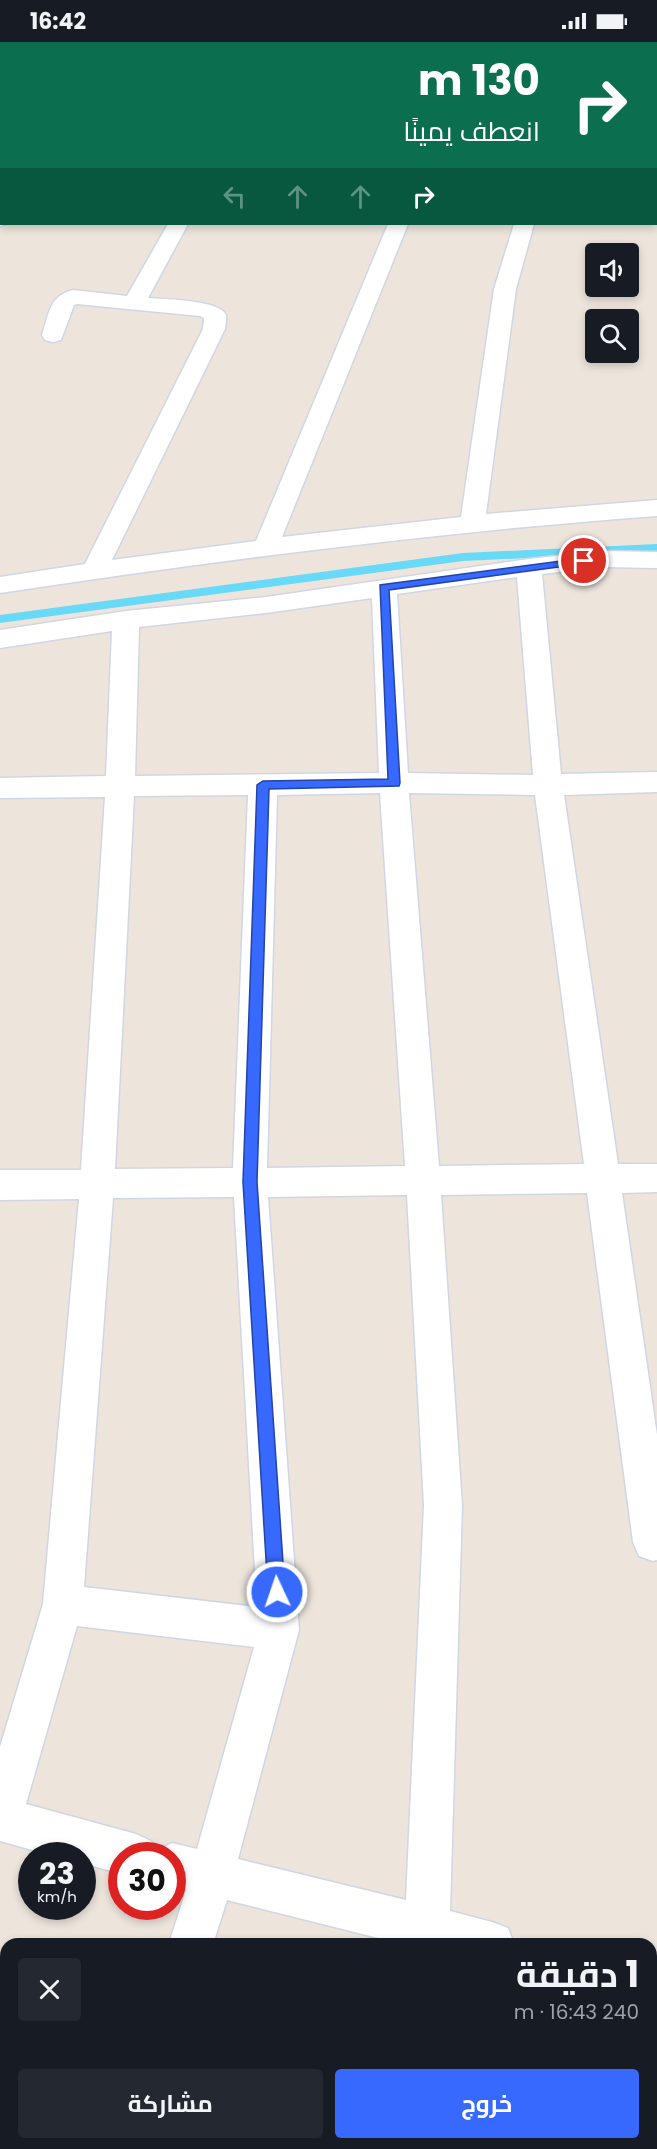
<!DOCTYPE html>
<html lang="ar">
<head>
<meta charset="utf-8">
<style>
	:root { --surface:#171b24; --page:#242831; --text:#f1f3f6; --muted:#9ea1a6; --accent:#3769ff }
	body { margin:0; font-family:Poppins,Cairo,sans-serif; background:var(--page); color:var(--text); direction:rtl; height:100vh; display:flex; flex-direction:column; font-size:22px; white-space:nowrap }
	* { box-sizing:border-box; margin:0 }
	p { font-size:20px; color:var(--muted) }
	.icon { flex:none; width:33px; height:33px; fill:none; stroke:currentColor; stroke-width:2; stroke-linecap:round; stroke-linejoin:round }
	.map { position:relative; flex:1; overflow:hidden; direction:ltr }
	.panel { position:absolute; left:0px; top:1896px; width:657px; height:212px; display:flex; flex-direction:column; background:var(--surface); border-radius:18px 18px 0 0; box-shadow:0 3px 9px #0003; direction:rtl }
	.panel>* { flex:none }
	.hud { position:absolute; left:0px; top:0px; width:657px; height:183px; box-shadow:0 3px 9px #0003; direction:rtl; background:#0b6e4f; color:#fff; overflow:hidden }
	.tools { position:absolute; left:585px; top:201px; display:grid; gap:12px }
	.tools a { display:grid; place-items:center; width:54px; height:54px; border-radius:6px; background:var(--surface); box-shadow:0 3px 9px #0003; font-size:30px }
	.speed { position:absolute; left:18px; top:1800px; display:flex; gap:12px; font-size:30px; font-weight:700; text-align:center }
	.speed>* { display:grid; place-content:center; width:78px; height:78px; border-radius:50%; background:var(--surface); box-shadow:0 3px 9px #0003; line-height:1 }
	.speed small { font-size:15px; font-weight:400 }
	.speed .limit { border:9px solid #d22; background:#fff; color:#111 }
	.pin { position:absolute; display:grid; place-items:center; width:51px; height:51px; color:#fff; margin:-26px; border:3px solid #fff; border-radius:50%; box-shadow:0 2px 6px #0007 }
	.me { position:absolute; width:66px; margin:-33px; rotate:357deg; stroke-linejoin:round; filter:drop-shadow(0 0 4px #0008) }
	.turn { display:flex; align-items:center; gap:21px; height:126px; padding:0 18px; font-size:27px }
	.turn .icon { width:78px; height:78px; stroke-width:2.5 }
	.turn b { display:block; font-size:42px; line-height:51px }
	.lanes { display:flex; align-items:center; height:57px; padding:0 18px; background:#0003; justify-content:center; gap:30px; direction:ltr }
	.lanes .off { opacity:.35 }
	.round { display:grid; place-items:center; flex:none; width:63px; height:63px; border-radius:6px; background:var(--page) }
	.head { display:flex; align-items:center; justify-content:space-between; height:102px; padding:0 18px }
	h1 { font-size:36px; font-weight:700; line-height:45px }
	.button { display:flex; gap:12px; margin-top:auto; padding:12px 18px }
	.button a { flex:1; height:69px; border-radius:6px; background:var(--accent); color:#fff; font-size:24px; font-weight:700; line-height:69px; text-align:center }
	.button a+a { background:var(--page); color:var(--text) }
	.status { display:flex; justify-content:space-between; align-items:center; height:42px; padding:0 30px; background:var(--surface); direction:ltr }
	.status svg { height:16px; fill:currentColor }
	.map>svg:first-child { display:block }
</style>
</head>
<body>
<div class="status"><b>16:42</b><svg viewBox="0 0 49 12"><path d="M0 12V9h3v3zM5 12V6h3v6zM10 12V3h3v9zM15 12V0h3v12zM26 1h20v11H26zM47 4h2v5h-2z"/></svg></div>
<div class="map">
<svg width="657" height="2107" viewBox="0 0 657 2107">
	<rect width="100%" height="100%" fill="#ede5dc"/>
	<g fill="none" stroke-linecap="round" stroke-linejoin="round">
		<polygon fill="#68d9f6" fill-rule="evenodd" points="657,502 657,510 463,519 0,581 0,573 463,511"/>
		<g stroke="#d1d6e4" stroke-width="3">
			<g id="minor">
				<polygon points="45,0 63,0 44,2"/>
				<polygon points="127,0 145,0 126,2"/>
				<polygon points="284,0 302,0 283,2"/>
				<polygon points="465,0 483,0 464,2"/>
				<polygon points="2,53 2,65 0,66 0,54"/>
				<polygon points="0,170 2,182 7,182 0,184"/>
				<path d="M168,182h20l-40,74c14,1 73,2 78,17 1,3 -1,10 -1,14l-113,231 144,-19 132,-317h20l-126,313 179,-20 33,-228 20,-65h20l-18,65 -30,225 171,-14v16c-220,16 -438,44 -657,77v-16l85,-13 118,-235 1,-11 -4,-2 -123,-12 -3,1 -13,35 -8,2 -8,-2 -3,-5c7,-21 7,-39 31,-45l54,6z"/>
				<path d="M602,509l55,1v16l-55,-1 -60,7 19,200 96,-2v20l-93,3 54,369h39v28l-35,1 35,242v125l-4,1 -14,-5 -6,-14 -46,-349 -146,2 21,310 -12,406 42,11 16,6 6,16h-112l-175,-44 -14,44h-44l17,-54 -14,-3v-31h-50v18l-40,-11v-7h-28l-54,-15v-94l43,-143 36,-405 -79,1v-30h81l24,-373 -105,1v-20l106,-2 6,-145 -112,17v-18l126,-19 140,-14 263,-38zM517,535l16,198 -125,-2 -11,-179zM372,556l7,175 -244,3 4,-149 127,-14zM380,751l25,373 -138,2 10,-373zM409,751l126,2 49,369 -145,2zM248,753l-15,373 -118,1 19,-373zM407,1153l17,310 -18,395 -168,-41 61,-229 -31,-433zM234,1155l23,410 -173,-20 29,-389zM77,1584l177,21 -57,202 -25,-6 -16,8 -5,-10 -15,-7 -110,-30z"/>
				<polygon points="651,1914 657,1916 657,1962 651,1960"/>
				<polygon points="104,2102 152,2102 151,2107 103,2107"/>
				<polygon points="548,2102 596,2102 595,2107 547,2107"/>
			</g>
		</g>
		<use href="#minor" fill="#fff" fill-rule="evenodd"/>
	</g>
	<polygon fill="#3769ff" stroke="#2444a6" stroke-width="1.5" points="584,516 588,516 588,521 389,548 400,741 399,744 269,747 257,1140 285,1550 283,1556 277,1559 271,1556 268,1550 243,1140 257,743 263,739 388,737 380,543"/>
</svg>
<div class="tools">
<a><svg class="icon" aria-label="sound" viewBox="0 0 24 24"><path d="M4 9h4l5-4v14l-5-4H4zM17 9q2 3 0 6"/></svg></a>
<a><svg class="icon" aria-label="search" viewBox="0 0 24 24"><circle cx="10" cy="10" r="6"/><path d="M15 15l6 6"/></svg></a>
</div>
<div class="speed"><div>23<small>km/h</small></div><div class="limit">30</div></div>
<div class="pin" style="left:584px;top:519px;background:#d93025"><svg class="icon" aria-label="arrive" viewBox="0 0 24 24"><path d="M6 21V4h12l-3 4 3 4H6"/></svg></div>
<svg class="me" style="left:277px;top:1550px" viewBox="-20 -20 40 40"><circle r="17" fill="#3769ff" stroke="#fff" stroke-width="3"/><path d="M0-11L8 9 0 5-8 9z" fill="#fff"/></svg>
<div class="hud">
<div class="turn"><svg class="icon" aria-label="right" viewBox="0 0 24 24"><path d="M7 20v-9h11M14 6l5 5-5 5"/></svg><div><b>130 m</b>انعطف يمينًا</div></div>
<div class="lanes"><svg class="icon off" aria-label="left" viewBox="0 0 24 24"><path d="M17 20v-9H6M10 6l-5 5 5 5"/></svg><svg class="icon off" aria-label="ahead" viewBox="0 0 24 24"><path d="M12 20V5M6 11l6-6 6 6"/></svg><svg class="icon off" aria-label="ahead" viewBox="0 0 24 24"><path d="M12 20V5M6 11l6-6 6 6"/></svg><svg class="icon" aria-label="right" viewBox="0 0 24 24"><path d="M7 20v-9h11M14 6l5 5-5 5"/></svg></div>
</div>
<section class="panel">
<div class="head"><div><h1>1 دقيقة</h1><p>240 m · 16:43</p></div><a class="round"><svg class="icon" aria-label="close" viewBox="0 0 24 24"><path d="M6 6l12 12M18 6L6 18"/></svg></a></div>
<div class="button"><a>خروج</a><a>مشاركة</a></div>
</section>
</div>
</body>
</html>
